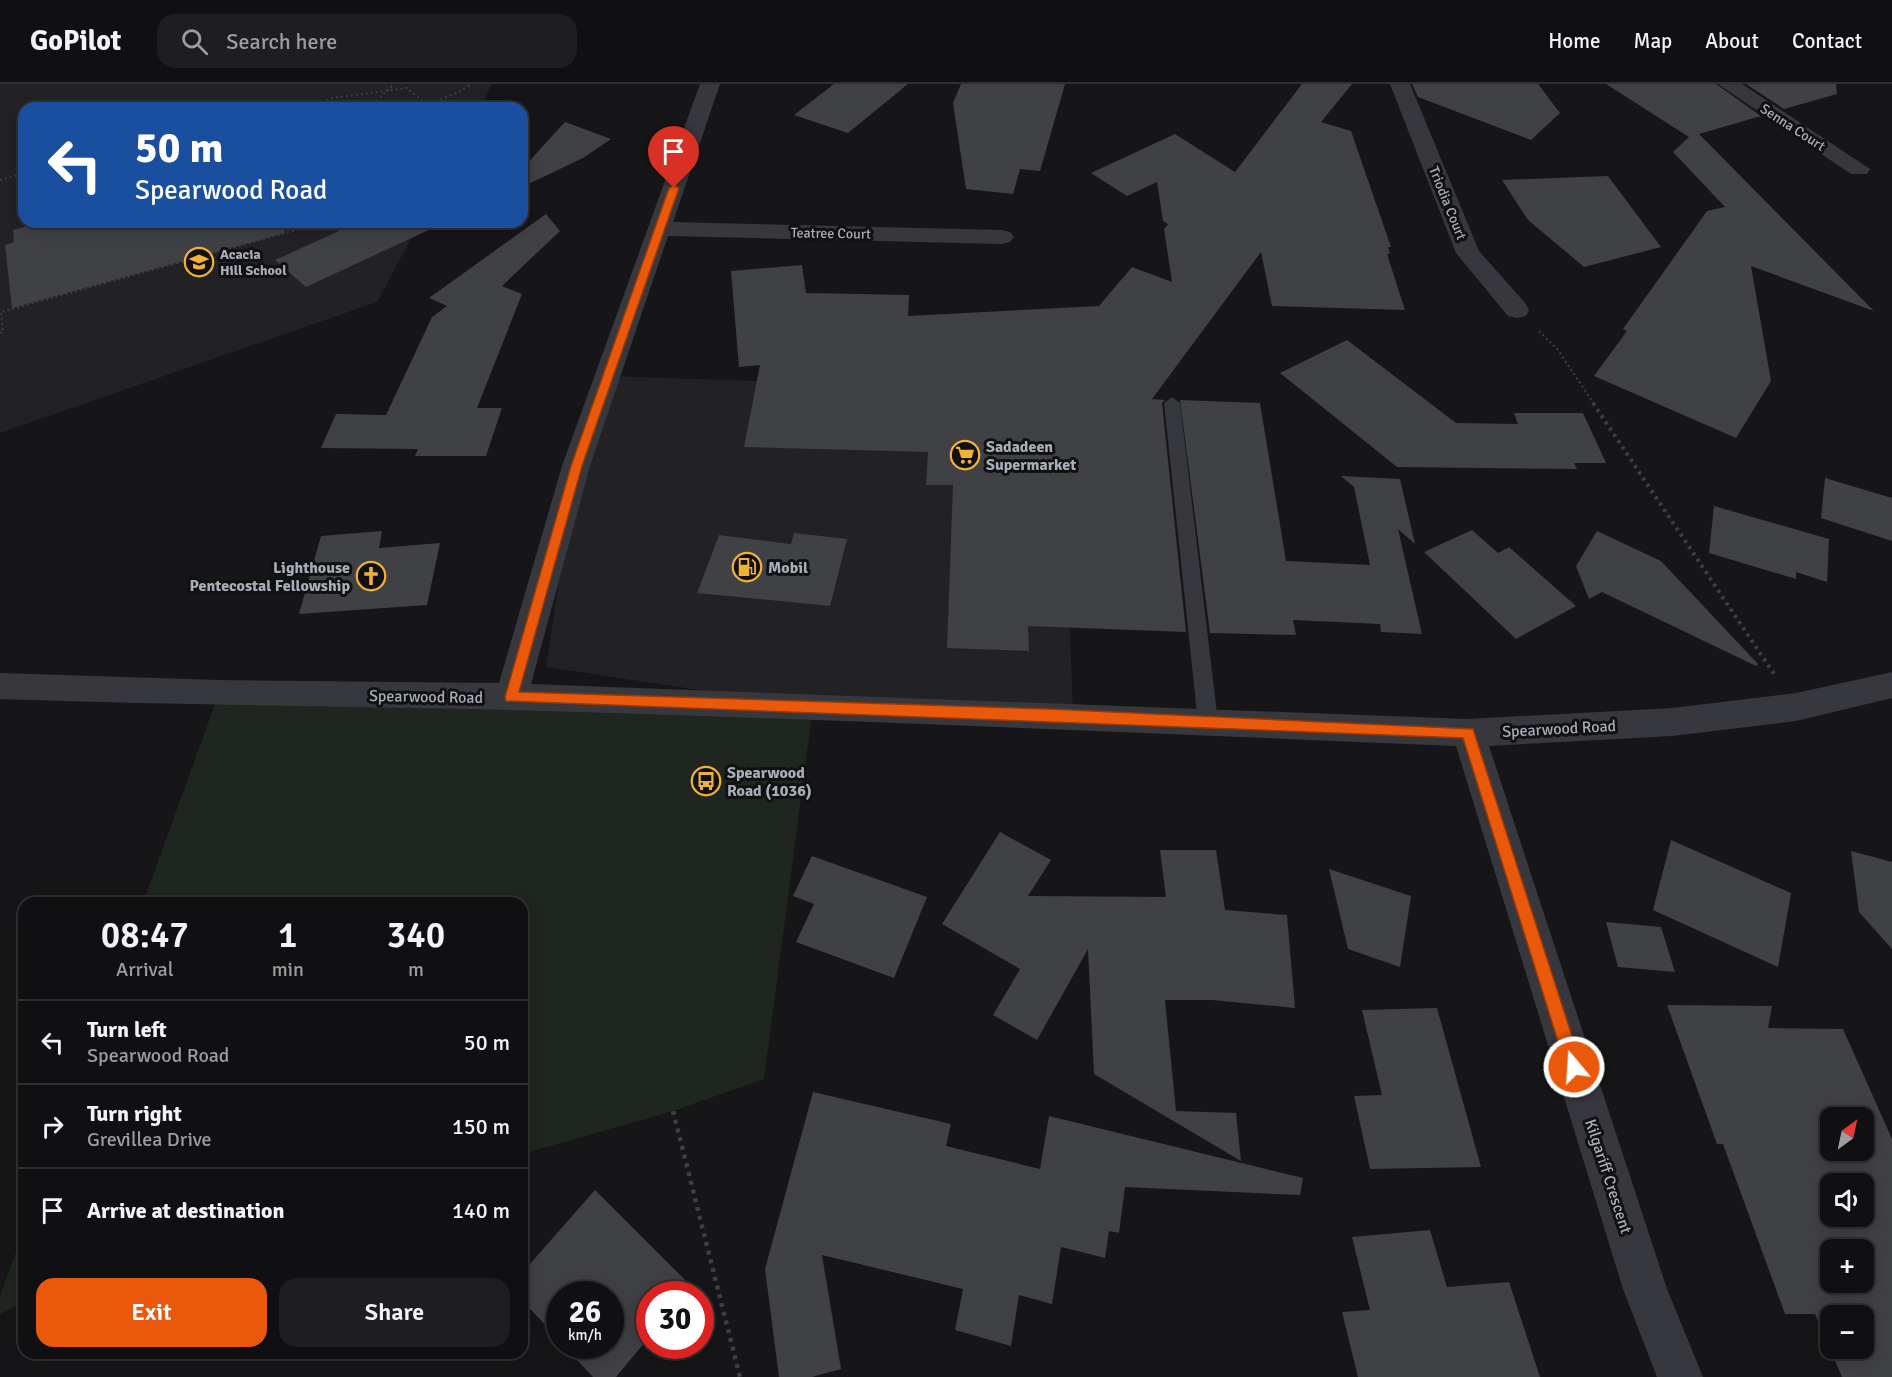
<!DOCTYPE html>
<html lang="en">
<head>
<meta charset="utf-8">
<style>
	:root { --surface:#101012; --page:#1e1e20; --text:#f1f3f6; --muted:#9c9d9f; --line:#303032; --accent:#ea580c }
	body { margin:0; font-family:Signika,sans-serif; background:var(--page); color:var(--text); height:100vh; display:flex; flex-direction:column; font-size:22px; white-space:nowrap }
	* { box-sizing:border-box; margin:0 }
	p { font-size:20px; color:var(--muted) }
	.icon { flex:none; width:33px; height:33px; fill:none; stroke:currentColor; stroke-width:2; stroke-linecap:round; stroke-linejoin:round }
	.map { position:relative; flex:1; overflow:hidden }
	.side { position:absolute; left:18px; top:813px; width:510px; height:462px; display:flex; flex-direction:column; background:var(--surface); border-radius:18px; box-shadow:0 3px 15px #0003,0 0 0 2px var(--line) }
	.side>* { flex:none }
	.banner { position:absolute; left:18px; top:18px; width:510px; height:126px; border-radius:18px; box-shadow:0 3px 15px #0003,0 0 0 2px var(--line); background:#1a4fa0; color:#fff; overflow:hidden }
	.needle { width:39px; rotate:33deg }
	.buttons { position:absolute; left:1820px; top:1023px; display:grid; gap:12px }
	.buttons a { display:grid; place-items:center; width:54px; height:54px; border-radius:12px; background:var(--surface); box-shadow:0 3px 15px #0003,0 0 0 2px var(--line); font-size:30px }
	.speed { position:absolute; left:546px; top:1197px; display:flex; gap:12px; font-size:30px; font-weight:700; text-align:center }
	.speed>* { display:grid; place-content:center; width:78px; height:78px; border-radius:50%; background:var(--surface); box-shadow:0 3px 15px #0003,0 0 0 2px var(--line); line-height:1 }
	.speed small { font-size:15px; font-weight:400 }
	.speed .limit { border:9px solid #d22; background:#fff; color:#111 }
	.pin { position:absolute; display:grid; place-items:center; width:51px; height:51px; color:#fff; margin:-62px -26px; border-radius:50% 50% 50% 0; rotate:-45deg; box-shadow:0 0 6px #0007 }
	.pin .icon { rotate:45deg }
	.me { position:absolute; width:66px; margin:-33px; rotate:342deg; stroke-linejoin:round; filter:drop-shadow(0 0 4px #0008) }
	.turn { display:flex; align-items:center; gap:21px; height:126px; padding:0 18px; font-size:27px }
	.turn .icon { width:78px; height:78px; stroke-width:2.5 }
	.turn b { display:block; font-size:42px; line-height:51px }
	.eta { display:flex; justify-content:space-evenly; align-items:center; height:102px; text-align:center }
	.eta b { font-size:36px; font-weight:600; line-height:42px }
	.primary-button { display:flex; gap:12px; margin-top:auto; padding:12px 18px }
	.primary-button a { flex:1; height:69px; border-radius:18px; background:var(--accent); color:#fff; font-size:24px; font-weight:600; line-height:69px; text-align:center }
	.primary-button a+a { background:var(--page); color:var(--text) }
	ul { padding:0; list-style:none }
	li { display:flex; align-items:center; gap:18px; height:84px; padding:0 18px; border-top:2px solid var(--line) }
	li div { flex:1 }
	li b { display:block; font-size:22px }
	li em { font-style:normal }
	header { display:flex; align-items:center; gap:36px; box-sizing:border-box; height:84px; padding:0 30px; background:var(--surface); border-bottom:2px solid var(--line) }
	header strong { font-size:28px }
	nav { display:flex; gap:33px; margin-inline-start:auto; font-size:21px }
	.search { width:420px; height:54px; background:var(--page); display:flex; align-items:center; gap:15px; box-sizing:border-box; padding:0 21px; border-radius:18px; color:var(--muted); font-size:22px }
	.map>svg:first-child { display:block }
</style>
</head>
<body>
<header>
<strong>GoPilot</strong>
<div class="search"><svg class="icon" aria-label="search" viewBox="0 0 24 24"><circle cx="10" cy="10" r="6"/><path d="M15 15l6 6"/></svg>Search here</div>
<nav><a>Home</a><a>Map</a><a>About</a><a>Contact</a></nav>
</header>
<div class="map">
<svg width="1892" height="1293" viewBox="0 0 1892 1293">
	<rect width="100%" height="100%" fill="#161618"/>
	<g fill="#222225">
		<polygon points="0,0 492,0 480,24 24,24 24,138 420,138 377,218 0,349"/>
		<polygon points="606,292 1062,307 1073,632 813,623 546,583 576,382"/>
	</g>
	<g fill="#1e261f">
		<polygon points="219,609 813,623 764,995 673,1027 522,1070 522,819 143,819"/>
		<polygon points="24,1146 24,1217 0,1230 0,1212"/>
	</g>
	<g fill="#404145" fill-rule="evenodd">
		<polygon points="834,0 908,0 848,49 794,31"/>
		<polygon points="961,0 1065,0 1040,87 1020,85 1013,110 966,105 953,19"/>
		<polygon points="1302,0 1352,0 1321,38 1351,47 1391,163 1388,163 1390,170 1387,170 1405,226 1272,222 1261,168 1152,315 1165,316 1162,319 1186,548 1028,542 1029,567 947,564 953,401 926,401 928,368 744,363 760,281 739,283 731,187 802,181 806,209 909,211 908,232 1099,222 1132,183 1172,198 1164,145 1168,140 1163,137 1157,98 1127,112 1091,89 1175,50 1235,88"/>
		<polygon points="1412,0 1538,0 1560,29 1531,56 1418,13"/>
		<polygon points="1606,0 1716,0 1761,32 1699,50 1874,227 1751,182 1771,297 1736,354 1594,292 1627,247 1623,245 1707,127 1725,123 1673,68 1689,53"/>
		<polygon points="1746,0 1836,0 1837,10 1784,25"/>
		<polygon points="565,38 611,55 583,74 522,103 522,85"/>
		<polygon points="1608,92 1661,163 1584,183 1528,136 1502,96"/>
		<polygon points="546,130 560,147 502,202 522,210 477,324 502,324 486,372 415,372 418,365 321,364 336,330 386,331 432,233 447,222 429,214"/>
		<polygon points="44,138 284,138 285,149 12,224 5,161 14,158 13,146"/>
		<polygon points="334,138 446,138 306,203 275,176 339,147"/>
		<polygon points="1347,256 1456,339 1518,340 1514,329 1583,329 1606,379 1574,379 1577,385 1397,383 1280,289"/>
		<polygon points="1180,316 1260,319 1286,477 1370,481 1354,403 1341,392 1400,395 1415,460 1398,445 1422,550 1381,548 1380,540 1293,536 1296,551 1210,549"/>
		<polygon points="1825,394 1892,414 1892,457 1821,434"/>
		<polygon points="1714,422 1829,455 1827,498 1796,488 1796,495 1709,469"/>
		<polygon points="1472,446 1498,469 1509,463 1576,522 1516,555 1424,468"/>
		<polygon points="382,447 379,464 440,459 427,521 299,530 321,452"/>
		<polygon points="1597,447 1661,477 1758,580 1756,582 1602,508 1589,515 1576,482"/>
		<polygon points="794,449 847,455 830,522 697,509 719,451 791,460"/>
		<polygon points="1000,748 1051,776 1028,812 1166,813 1160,766 1216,766 1225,826 1287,831 1295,924 1212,916 1165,916 1176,1027 1236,1029 1241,1077 1094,990 1088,865 1037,956 993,931 1020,885 942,840"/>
		<polygon points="1671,756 1791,809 1778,883 1653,826"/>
		<polygon points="1851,767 1892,778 1892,865 1859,828"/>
		<polygon points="812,772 927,813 894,894 796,858 814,820 793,812"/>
		<polygon points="1329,785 1411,812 1400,883 1348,865"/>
		<polygon points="1606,838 1661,843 1675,888 1618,883"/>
		<path d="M1667,921l105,1 -4,22 75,1 49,110v238h-50l-27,-63h-30l-62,-170h-6zM1830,1034h33v32h-33zM1830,1100h33v32h-33zM1830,1166h33v32h-33zM1830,1232h33v32h-33z"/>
		<polygon points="1437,924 1481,1083 1370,1085 1354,1012 1382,1011 1362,926"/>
		<polygon points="813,1008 951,1040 946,1062 1040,1085 1049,1032 1303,1094 1300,1111 1125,1103 1119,1149 1109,1147 1105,1174 1061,1163 1052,1220 1019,1211 1011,1262 955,1246 963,1205 822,1171 841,1285 812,1293 779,1293 765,1185"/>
		<polygon points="595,1106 699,1210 650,1210 650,1252 616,1293 593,1293 564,1262 610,1262 610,1210 560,1210 560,1257 522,1216 522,1189"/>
		<polygon points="1430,1146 1447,1203 1509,1198 1540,1293 1358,1293 1342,1228 1370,1226 1352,1153"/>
	</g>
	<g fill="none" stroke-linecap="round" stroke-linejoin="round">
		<g stroke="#3d3f44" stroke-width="2" stroke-dasharray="2 3" stroke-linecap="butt">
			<polyline points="308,24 332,14 407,4 425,19"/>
			<polyline points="369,24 394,0"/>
			<polyline points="417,24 459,8 472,0"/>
			<polyline points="0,96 24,89"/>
			<polyline points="268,138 273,153"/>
			<polyline points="1539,247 1558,266 1594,320"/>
			<polyline points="0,249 3,248 1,228 325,138"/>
		</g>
		<polyline stroke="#3d3f44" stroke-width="4" stroke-dasharray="3 4.5" stroke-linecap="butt" points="1593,319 1774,590"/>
		<polyline stroke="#3d3f44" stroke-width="4.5" stroke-dasharray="4 5" stroke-linecap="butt" points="673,1027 740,1293"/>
		<polygon fill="#37383d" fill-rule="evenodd" points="1172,313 1180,319 1218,638 1215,644 1208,647 1201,644 1198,638 1164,319"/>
		<g fill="#37383d" fill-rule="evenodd">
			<path d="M700,0h20l-47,138 329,8 8,2 4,5 -4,5 -8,2 -334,-8 -78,230 -59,218 937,35 204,-11 124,-15 96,-21v26l-96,23 -124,15 -183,10 178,543 36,88h-46l-34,-88 -167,-543c-315,-13 -629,-27 -944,-36 -171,-4 -341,-5 -512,-11v-26l219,7 280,3 63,-217z"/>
			<polygon points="1390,0 1410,0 1479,167 1526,220 1529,226 1526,232 1517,234 1508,232 1456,169"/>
			<polygon points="1718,0 1742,0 1870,85 1867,90 1851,90"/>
		</g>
	</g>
	<polygon fill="#ea580c" stroke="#983908" stroke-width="1.5" points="674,101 679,104 582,382 519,608 1049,625 1473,645 1582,983 1580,988 1574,991 1568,988 1566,983 1463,654 506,617 505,613 571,382 669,104"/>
	<defs>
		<g id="school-ring" transform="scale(1.5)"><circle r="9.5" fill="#111113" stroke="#f2b134" stroke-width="1.5"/><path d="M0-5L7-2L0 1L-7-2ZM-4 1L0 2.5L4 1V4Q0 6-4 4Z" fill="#f2b134"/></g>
		<g id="supermarket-ring" transform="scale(1.5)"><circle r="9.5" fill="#111113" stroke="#f2b134" stroke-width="1.5"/><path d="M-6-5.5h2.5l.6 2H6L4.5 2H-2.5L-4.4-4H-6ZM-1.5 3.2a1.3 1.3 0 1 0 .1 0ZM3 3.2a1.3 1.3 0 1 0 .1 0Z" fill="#f2b134"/></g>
		<g id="fuel-ring" transform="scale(1.5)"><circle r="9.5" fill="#111113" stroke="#f2b134" stroke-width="1.5"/><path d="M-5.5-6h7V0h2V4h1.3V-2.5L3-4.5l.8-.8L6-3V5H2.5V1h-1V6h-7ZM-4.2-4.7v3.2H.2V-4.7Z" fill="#f2b134"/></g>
		<g id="church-ring" transform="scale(1.5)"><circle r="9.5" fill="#111113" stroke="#f2b134" stroke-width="1.5"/><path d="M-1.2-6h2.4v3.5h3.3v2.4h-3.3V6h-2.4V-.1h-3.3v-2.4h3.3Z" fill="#f2b134"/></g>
		<g id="bus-ring" transform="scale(1.5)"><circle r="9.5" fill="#111113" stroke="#f2b134" stroke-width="1.5"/><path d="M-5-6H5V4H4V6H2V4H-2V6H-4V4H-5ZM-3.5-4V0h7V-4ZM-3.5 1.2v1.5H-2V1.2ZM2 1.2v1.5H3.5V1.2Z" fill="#f2b134"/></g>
	</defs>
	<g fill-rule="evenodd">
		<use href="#school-ring" x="199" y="178"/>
		<use href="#supermarket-ring" x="965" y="371"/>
		<use href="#fuel-ring" x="747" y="483"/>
		<use href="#church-ring" x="371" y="492"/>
		<use href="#bus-ring" x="706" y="697"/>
	</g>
	<g text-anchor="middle" stroke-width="6" stroke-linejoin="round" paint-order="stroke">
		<g font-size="14" fill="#a8adb8" stroke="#111113">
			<text transform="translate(1793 43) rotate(33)" y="5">Senna Court</text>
			<text transform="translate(1448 119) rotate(68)" y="5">Triodia Court</text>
			<text transform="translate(831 149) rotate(1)" y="5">Teatree Court</text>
		</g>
		<g font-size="14" font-weight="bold" fill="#a8adb8" stroke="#111113" text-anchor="start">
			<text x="220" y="175">Acacia<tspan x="220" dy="16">Hill School</tspan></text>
		</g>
		<g font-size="16" font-weight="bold" fill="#a8adb8" stroke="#111113" text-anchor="start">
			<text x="986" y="368">Sadadeen<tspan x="986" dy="18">Supermarket</tspan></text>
			<text x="350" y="489" text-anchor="end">Lighthouse<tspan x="350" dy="18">Pentecostal Fellowship</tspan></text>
			<text x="768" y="489">Mobil</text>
			<text x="727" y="694">Spearwood<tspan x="727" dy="18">Road (1036)</tspan></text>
		</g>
		<g font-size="16" fill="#a8adb8" stroke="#111113">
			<text transform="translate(426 612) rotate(1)" y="6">Spearwood Road</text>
			<text transform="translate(1559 644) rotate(-3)" y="6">Spearwood Road</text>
			<text transform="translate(1609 1092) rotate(72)" y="6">Kilgariff Crescent</text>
		</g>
	</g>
</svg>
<div class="buttons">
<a><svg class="needle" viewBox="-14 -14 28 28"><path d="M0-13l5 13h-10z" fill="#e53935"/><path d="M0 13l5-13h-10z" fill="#9c9d9f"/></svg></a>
<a><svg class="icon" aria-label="sound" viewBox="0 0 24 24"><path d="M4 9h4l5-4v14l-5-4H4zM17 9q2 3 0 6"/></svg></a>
<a>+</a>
<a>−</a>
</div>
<div class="speed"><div>26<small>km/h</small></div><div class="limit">30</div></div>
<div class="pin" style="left:674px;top:104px;background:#d93025"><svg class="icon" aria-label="arrive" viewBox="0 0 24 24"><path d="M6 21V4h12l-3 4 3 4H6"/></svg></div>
<svg class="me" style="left:1574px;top:983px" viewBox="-20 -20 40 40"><circle r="17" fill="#ea580c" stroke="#fff" stroke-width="3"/><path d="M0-11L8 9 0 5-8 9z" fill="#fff"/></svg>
<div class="banner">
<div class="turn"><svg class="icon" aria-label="left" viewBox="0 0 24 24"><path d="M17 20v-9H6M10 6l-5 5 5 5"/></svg><div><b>50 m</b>Spearwood Road</div></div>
</div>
<section class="side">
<div class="eta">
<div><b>08:47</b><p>Arrival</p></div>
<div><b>1</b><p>min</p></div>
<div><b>340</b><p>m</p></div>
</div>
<ul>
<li><svg class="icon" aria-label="left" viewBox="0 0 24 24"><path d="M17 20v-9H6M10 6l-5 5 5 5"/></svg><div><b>Turn left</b><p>Spearwood Road</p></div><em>50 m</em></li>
<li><svg class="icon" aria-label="right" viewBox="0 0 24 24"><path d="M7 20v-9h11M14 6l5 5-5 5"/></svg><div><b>Turn right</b><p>Grevillea Drive</p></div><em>150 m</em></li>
<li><svg class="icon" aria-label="arrive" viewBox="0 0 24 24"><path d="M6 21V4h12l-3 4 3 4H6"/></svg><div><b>Arrive at destination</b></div><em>140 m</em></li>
</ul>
<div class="primary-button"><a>Exit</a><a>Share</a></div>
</section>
</div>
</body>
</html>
